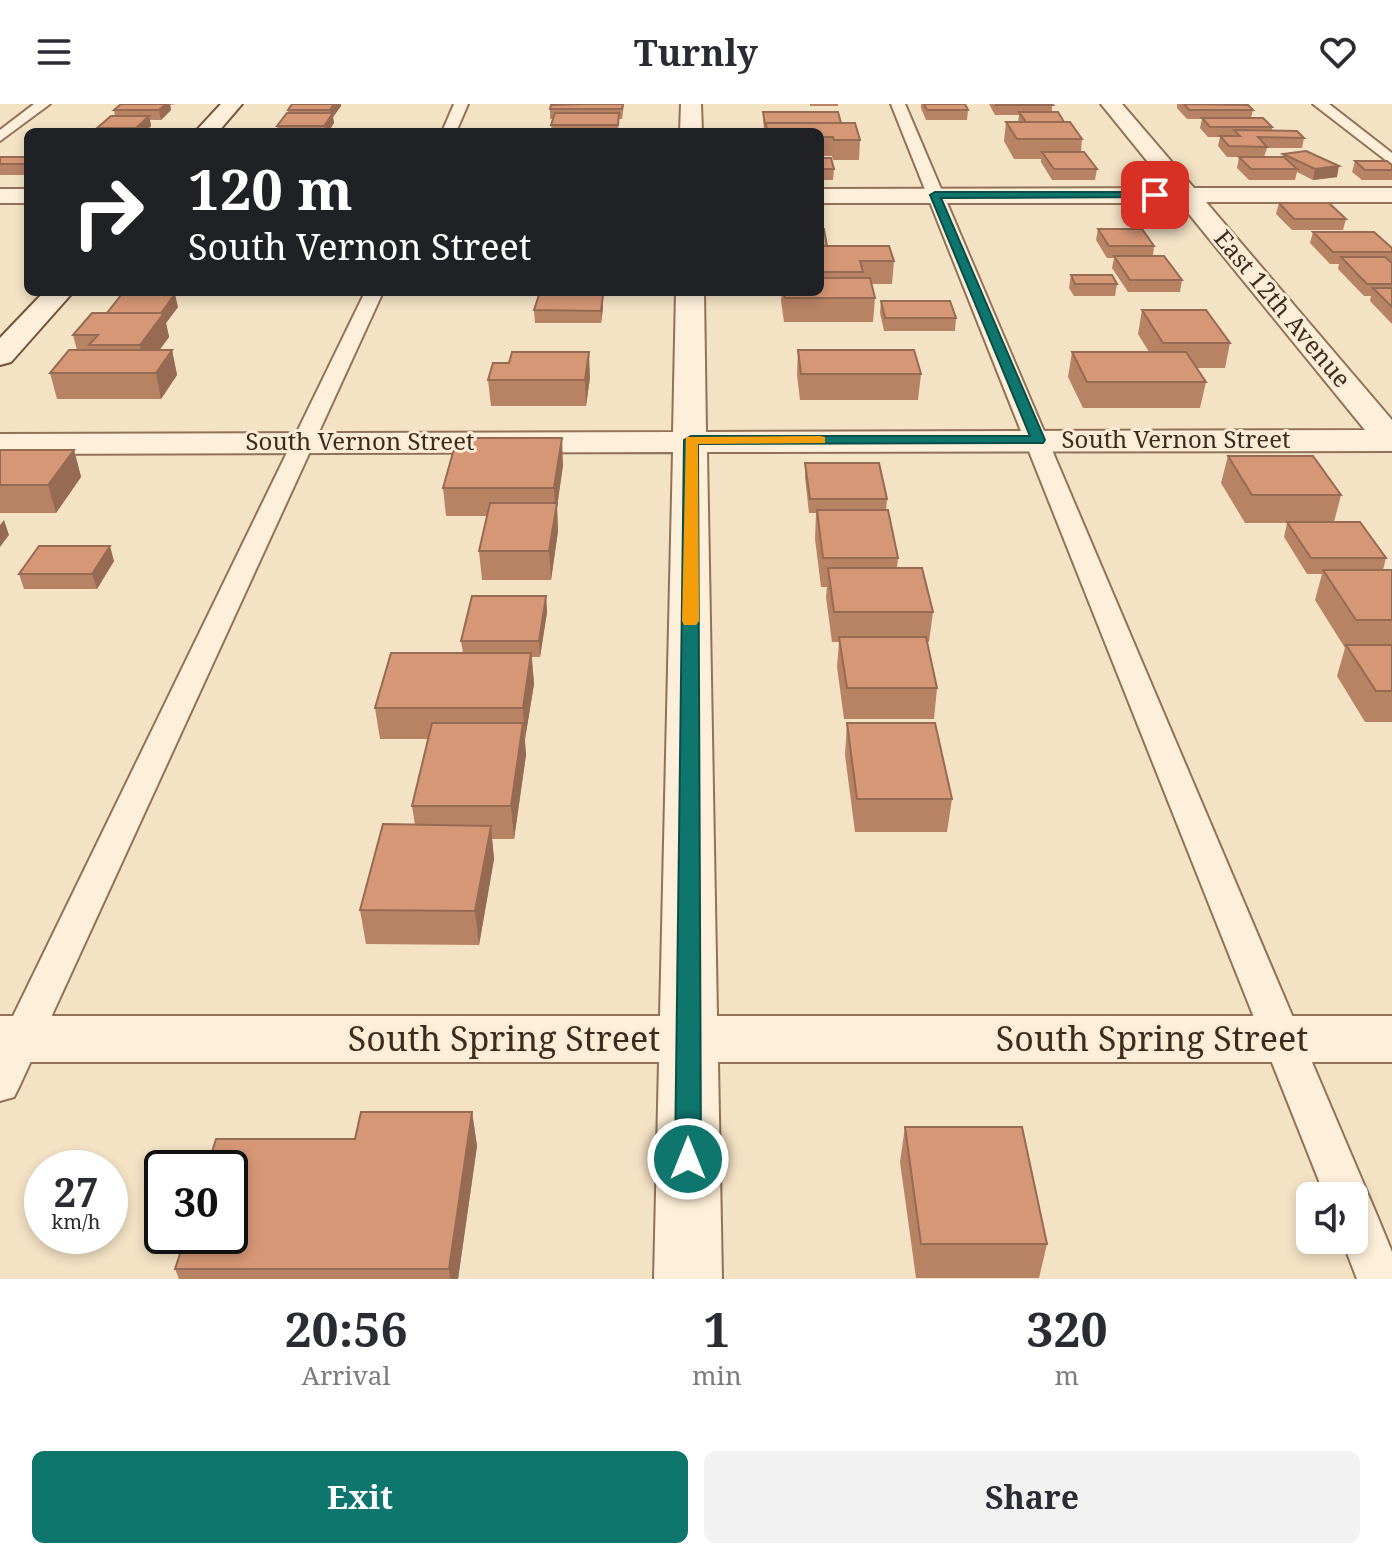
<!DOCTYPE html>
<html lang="en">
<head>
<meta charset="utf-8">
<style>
	:root { --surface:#fff; --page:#f2f2f3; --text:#2b2b33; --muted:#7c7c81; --accent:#0f766e }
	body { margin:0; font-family:"Noto Serif",serif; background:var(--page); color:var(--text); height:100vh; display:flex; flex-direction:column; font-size:30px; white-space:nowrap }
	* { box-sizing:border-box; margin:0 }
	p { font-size:26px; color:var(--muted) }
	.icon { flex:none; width:44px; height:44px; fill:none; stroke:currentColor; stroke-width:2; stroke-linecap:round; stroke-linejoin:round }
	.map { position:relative; height:1175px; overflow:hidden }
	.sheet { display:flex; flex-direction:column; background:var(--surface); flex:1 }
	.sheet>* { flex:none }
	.guide { position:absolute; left:24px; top:24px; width:800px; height:168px; border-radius:12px; box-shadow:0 4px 12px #0003; background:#202124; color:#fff; overflow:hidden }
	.buttons { position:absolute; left:1296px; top:1078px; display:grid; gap:16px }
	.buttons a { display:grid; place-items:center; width:72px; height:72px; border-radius:12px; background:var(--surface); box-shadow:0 4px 12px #0003; font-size:40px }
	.speed { position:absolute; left:24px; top:1046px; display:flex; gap:16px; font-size:40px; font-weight:700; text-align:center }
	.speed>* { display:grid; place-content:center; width:104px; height:104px; border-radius:50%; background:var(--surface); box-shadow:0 4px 12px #0003; line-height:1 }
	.speed small { font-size:20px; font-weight:400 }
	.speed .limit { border:4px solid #111; border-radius:12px; background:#fff; color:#111 }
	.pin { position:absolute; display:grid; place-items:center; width:68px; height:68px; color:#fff; margin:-34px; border-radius:16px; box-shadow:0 4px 12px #0006 }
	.me { position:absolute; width:88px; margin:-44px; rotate:0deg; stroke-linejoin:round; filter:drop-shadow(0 0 6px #0008) }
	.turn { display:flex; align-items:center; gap:28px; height:168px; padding:0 32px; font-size:36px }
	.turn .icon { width:104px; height:104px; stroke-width:2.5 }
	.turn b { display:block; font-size:56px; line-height:68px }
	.eta { display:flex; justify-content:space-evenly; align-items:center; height:136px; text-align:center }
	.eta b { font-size:48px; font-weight:700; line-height:56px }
	.action { display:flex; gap:16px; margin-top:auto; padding:16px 32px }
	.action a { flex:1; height:92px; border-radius:12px; background:var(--accent); color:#fff; font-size:32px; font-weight:700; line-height:92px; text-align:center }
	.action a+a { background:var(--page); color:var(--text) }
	header { display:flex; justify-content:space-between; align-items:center; height:104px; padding:0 32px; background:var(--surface); font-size:36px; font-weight:700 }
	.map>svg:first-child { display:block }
</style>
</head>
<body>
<header><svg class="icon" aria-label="menu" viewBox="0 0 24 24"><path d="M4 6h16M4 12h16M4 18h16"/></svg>Turnly<svg class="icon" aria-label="heart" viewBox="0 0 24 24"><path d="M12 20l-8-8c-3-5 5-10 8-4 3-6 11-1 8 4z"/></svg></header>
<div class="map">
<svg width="1392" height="1175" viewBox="0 0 1392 1175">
	<rect width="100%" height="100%" fill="#f3e2c4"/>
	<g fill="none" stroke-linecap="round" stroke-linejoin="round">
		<g stroke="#917258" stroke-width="4">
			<g id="lane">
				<polygon points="34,0 50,0 0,37 0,26"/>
				<polygon points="454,0 468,0 456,28 442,28"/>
				<polygon points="891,0 905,0 1376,1109 1392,1148 1392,1175 1357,1175 1342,1136 1354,1136 1354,1092 1325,1092"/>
				<polygon points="1313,0 1329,0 1392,49 1392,61"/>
				<polygon points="365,188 383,188 20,981 14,993 0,997 0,939"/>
			</g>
		</g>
		<g stroke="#917258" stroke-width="4">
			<g id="street">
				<polygon points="681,0 701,0 702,28 680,28"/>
				<polygon points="1101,0 1122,0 1194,84 1392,84 1392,98 1206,98 1392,316 1392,347 707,348 717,912 1392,912 1392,958 718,958 722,1175 654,1175 659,958 0,958 0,912 660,912 673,348 0,350 0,330 673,328 676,188 704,188 706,328 1365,326 1180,99 820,99 820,85 1169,84"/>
				<rect x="0" y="85" width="28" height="14"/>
			</g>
		</g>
		<g stroke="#73533b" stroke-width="4">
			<g id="secondary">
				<polygon points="221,0 242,0 218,28 195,28"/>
				<polygon points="44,188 73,188 11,258 0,261 0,234"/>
			</g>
		</g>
		<use href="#lane" fill="#fdefd9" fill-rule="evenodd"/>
		<use href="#street" fill="#fdefd9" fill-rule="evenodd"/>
		<use href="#secondary" fill="#fdefd9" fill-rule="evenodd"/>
	</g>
	<g fill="#b88265">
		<polygon points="121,0 176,0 170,1 171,6 161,16 150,16 151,22 145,28 98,28 97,24 115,12 114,6"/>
		<polygon points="292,0 341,0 341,2 333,13 334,19 328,28 278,28 277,22 288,9 288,6"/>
		<polygon points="624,0 622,15 619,15 618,27 620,28 552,28 551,21 553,15 550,15 550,5"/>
		<rect x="810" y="0" width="28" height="2"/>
		<polygon points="921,0 965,0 968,6 967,16 926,16 921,4"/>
		<polygon points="989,0 1052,0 1052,8 1082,35 1081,48 1097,65 1095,76 1052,76 1041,58 1041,55 1014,55 1004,37 1006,18 1018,18 1019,11 995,11"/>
		<polygon points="1177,0 1225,0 1253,6 1251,14 1272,23 1272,26 1304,34 1302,44 1267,44 1264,53 1227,53 1218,42 1220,33 1208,33 1200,24 1202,15 1187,15 1177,4"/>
		<polygon points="763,8 841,19 860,36 859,56 833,56 832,52 820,52 820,28 764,28"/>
		<polygon points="1283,50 1337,73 1313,76 1297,68 1295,76 1249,76 1237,64 1239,53 1282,53"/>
		<rect x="0" y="53" width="28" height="18"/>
		<polygon points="820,54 834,65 833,76 820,76"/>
		<polygon points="1355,57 1392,61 1392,76 1362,76 1352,68"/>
		<polygon points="1279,99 1346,115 1343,126 1292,126 1276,110"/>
		<polygon points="820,125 827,142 894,157 892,180 871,180 875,194 873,218 784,218 781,197 782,188 820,188"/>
		<polygon points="1098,125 1154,142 1153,152 1182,176 1180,188 1128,188 1112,164 1114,154 1107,154 1096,136"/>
		<polygon points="1313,128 1392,144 1392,220 1370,197 1371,192 1364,192 1338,165 1339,160 1330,160 1310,139"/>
		<polygon points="1071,171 1117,180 1115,192 1074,192 1069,184"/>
		<polygon points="881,197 956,214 955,227 884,227 880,209"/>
		<polygon points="178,203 166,219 169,233 159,246 172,246 177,271 161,295 57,295 50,269 77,246 73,231 107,209"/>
		<polygon points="603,204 601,219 535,219 534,206"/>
		<polygon points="1142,206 1230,239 1225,264 1196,264 1206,278 1200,304 1083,304 1068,273 1072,248 1149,248 1138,230"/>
		<polygon points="798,246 921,270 918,296 800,296 797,271"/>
		<polygon points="590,273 586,302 491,302 488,276"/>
		<polygon points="0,346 74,346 81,373 56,409 0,409"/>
		<polygon points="1228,352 1341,391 1334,418 1386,454 1383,466 1392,466 1392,618 1365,618 1337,572 1345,544 1315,496 1322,470 1307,470 1284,433 1287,419 1245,419 1221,379"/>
		<polygon points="805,359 887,395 886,406 898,454 897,464 933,508 929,538 927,538 937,584 934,615 844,615 837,563 839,538 832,538 826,493 827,483 821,483 815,435 816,409 809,409 805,373"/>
		<polygon points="563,361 557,403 558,427 551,476 482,476 479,447 487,412 446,412 443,384"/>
		<polygon points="114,457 97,485 24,485 19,470"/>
		<polygon points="546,492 547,508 540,553 532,553 534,580 525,635 526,651 514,735 492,735 494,755 479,841 366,840 360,806 415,721 412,702 428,635 380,635 375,604 463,549 461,537"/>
		<polygon points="847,619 952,695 947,728 855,728 845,651"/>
		<polygon points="472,1008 477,1042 458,1175 179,1175 175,1165 355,1035"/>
		<polygon points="905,1023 1047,1140 1039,1174 916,1174 900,1058"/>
	</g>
	<g fill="#966a53">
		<polygon points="166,0 170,0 171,6 161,16 159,6"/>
		<polygon points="334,0 341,0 341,2 333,13 334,19 328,28 325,28 324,22 331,12 330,6"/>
		<polygon points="149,12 151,22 145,28 137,28 136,24"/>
		<polygon points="1339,62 1337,73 1313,76 1315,65"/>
		<polygon points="175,190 178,203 166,219 169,233 145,266 140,241"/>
		<polygon points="603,191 603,204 601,219 601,207"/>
		<polygon points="172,246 177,271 161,295 156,269"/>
		<polygon points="589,248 590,273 586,302 585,276"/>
		<polygon points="562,334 563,361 557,403 558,427 551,476 549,447 555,408 554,384"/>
		<polygon points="74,346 81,373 56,409 48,381"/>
		<polygon points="4,416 9,431 0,443 0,421"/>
		<polygon points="110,442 114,457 97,485 92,470"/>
		<polygon points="546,492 547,508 540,553 539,537"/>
		<polygon points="531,549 534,580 525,635 523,604"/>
		<polygon points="523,619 526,651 514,735 511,702"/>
		<polygon points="491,722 494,755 479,841 475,807"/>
		<polygon points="472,1008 477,1042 458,1175 450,1175 449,1165"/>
	</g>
	<g fill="#d69776" stroke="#966a53" stroke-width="2">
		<polygon points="121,0 166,0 159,6 114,6"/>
		<polygon points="292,0 334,0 330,6 288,6"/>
		<polygon points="583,0 623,0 622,5 550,5 551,1"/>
		<polygon points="924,0 965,0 968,6 927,6"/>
		<polygon points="996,0 1052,0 1053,1 996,1"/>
		<polygon points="1184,0 1248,1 1253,6 1189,6"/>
		<polygon points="763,8 838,8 841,19 765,20"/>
		<polygon points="1019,8 1058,8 1064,18 1026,18"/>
		<polygon points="287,9 333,9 324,22 277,22"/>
		<polygon points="555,9 619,9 618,21 551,21"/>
		<polygon points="111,12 149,12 136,24 97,24"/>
		<polygon points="1202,14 1263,14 1272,23 1210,23"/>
		<polygon points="1006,18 1070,18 1082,35 1017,35"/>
		<polygon points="766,19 855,19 860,36 834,36 833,33 820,33 820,28 767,28"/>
		<polygon points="1234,26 1297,27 1304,34 1258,33 1267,43 1229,42 1220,32 1240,32"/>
		<polygon points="553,27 620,27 553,28"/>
		<polygon points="1306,47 1339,62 1315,65 1283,50"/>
		<polygon points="1042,48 1084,48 1097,65 1054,65"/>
		<rect x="0" y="53" width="28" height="7"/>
		<polygon points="1239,53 1284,53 1297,65 1251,65"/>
		<polygon points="820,54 831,54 834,65 820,65"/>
		<polygon points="1355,57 1387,57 1392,61 1392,66 1365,66"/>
		<polygon points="1279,99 1329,99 1346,115 1294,115"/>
		<polygon points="820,125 824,125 827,142 820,142"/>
		<polygon points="1098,125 1142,125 1154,142 1109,142"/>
		<polygon points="1313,128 1374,128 1392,144 1392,148 1333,148"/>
		<polygon points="820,142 889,142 894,157 860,157 863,168 820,168"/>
		<polygon points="1114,152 1164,152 1182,176 1130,176"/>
		<polygon points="1341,153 1385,153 1392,159 1392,180 1367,180"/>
		<polygon points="1071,171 1112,171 1117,180 1075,180"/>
		<polygon points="820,174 870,174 875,194 785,194 784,188 820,188"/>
		<polygon points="1373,184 1392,184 1392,203"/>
		<polygon points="122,190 175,190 161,209 107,209"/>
		<polygon points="539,191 603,191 601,207 534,206"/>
		<polygon points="881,197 950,197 956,214 885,214"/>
		<polygon points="1142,206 1206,206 1230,239 1163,239"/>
		<polygon points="92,209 164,209 140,241 89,241 98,231 73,231"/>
		<polygon points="69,246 172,246 156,269 50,269"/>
		<polygon points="798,246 914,246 921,270 801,270"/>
		<polygon points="512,248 589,248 585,276 488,276 493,259 509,259"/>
		<polygon points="1072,248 1186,248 1206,278 1087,278"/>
		<polygon points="457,334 562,334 554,384 443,384"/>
		<polygon points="0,346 74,346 48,381 0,381"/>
		<polygon points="1228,352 1313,352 1341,391 1252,391"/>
		<polygon points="805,359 879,359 887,395 810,395"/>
		<polygon points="490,399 557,399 549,447 479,447"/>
		<polygon points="817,406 888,406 898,454 823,454"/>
		<polygon points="1287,418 1360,418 1386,454 1311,454"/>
		<polygon points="39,442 110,442 92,470 19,470"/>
		<polygon points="828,464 922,464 933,508 834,508"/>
		<polygon points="1323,466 1392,466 1392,516 1356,516"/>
		<polygon points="472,492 546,492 539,537 461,537"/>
		<polygon points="839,533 926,533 937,584 847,584"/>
		<polygon points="1346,541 1392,541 1392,587 1376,587"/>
		<polygon points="391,549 531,549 523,604 375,604"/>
		<polygon points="432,619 523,619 511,702 412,702"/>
		<polygon points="847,619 935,619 952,695 857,695"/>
		<polygon points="383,720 491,722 475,807 360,806"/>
		<polygon points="361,1008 472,1008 449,1165 175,1165 186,1132 230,1132 230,1064 207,1064 216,1035 355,1035"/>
		<polygon points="905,1023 1022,1023 1047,1140 921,1140"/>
	</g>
	<polygon fill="#0f766e" stroke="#0a4d48" stroke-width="2" points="1155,88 1158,93 941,94 1045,336 1043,339 698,340 701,1055 697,1063 688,1066 679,1063 675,1055 684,336 691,332 1030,332 930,91 935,88"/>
	<polygon fill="#f59e0b" points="820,332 825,333 825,339 698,340 699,517 696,521 684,521 682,517 686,333"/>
	<g text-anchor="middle" stroke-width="6" stroke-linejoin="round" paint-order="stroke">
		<g font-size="24" fill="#3f2b1d" stroke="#faecd5">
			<text transform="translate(1282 205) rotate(50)" y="8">East 12th Avenue</text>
			<text x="1176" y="344">South Vernon Street</text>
			<text x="360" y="346">South Vernon Street</text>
		</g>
		<g font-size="34" fill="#3f2b1d" stroke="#faecd5">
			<text x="504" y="947">South Spring Street</text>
			<text x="1152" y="947">South Spring Street</text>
		</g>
	</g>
</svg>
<div class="buttons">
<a><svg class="icon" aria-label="sound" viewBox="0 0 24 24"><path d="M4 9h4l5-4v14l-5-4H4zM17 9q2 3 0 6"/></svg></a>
</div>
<div class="speed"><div>27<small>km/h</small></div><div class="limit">30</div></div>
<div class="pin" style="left:1155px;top:91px;background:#d93025"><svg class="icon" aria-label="arrive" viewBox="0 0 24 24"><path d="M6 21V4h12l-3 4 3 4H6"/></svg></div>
<svg class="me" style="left:688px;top:1055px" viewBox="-20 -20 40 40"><circle r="17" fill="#0f766e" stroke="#fff" stroke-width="3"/><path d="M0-11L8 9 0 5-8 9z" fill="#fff"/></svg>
<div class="guide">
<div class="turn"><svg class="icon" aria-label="right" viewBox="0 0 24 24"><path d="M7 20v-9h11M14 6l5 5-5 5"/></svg><div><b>120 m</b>South Vernon Street</div></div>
</div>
</div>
<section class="sheet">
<div class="eta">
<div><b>20:56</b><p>Arrival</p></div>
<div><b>1</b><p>min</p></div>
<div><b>320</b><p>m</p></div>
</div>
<div class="action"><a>Exit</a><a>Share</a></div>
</section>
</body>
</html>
